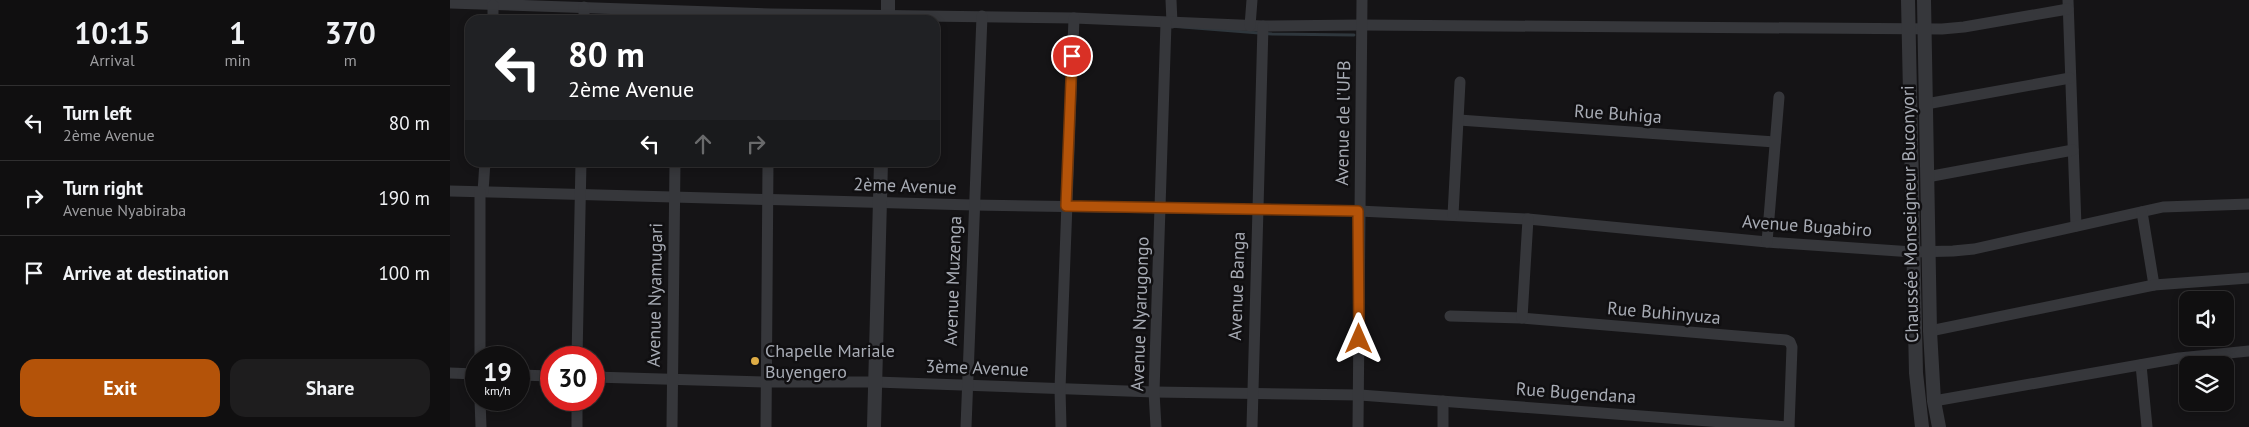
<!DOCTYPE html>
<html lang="en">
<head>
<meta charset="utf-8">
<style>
	:root { --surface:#100f10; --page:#1e1d1e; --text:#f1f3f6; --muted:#9c9c9f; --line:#302f30; --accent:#b45309 }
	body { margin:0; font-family:"PT Sans",sans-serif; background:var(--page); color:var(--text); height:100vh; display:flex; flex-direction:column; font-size:19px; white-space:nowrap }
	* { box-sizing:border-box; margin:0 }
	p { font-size:16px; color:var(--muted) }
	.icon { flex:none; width:28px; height:28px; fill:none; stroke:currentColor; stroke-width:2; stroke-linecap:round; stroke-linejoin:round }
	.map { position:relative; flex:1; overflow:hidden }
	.sheet { display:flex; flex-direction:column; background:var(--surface); width:450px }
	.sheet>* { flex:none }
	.guide { position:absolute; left:15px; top:15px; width:475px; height:152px; border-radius:15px; box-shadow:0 2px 8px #0003,0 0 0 1px var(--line); background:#202124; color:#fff; overflow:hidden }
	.tools { position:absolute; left:1729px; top:291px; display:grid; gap:10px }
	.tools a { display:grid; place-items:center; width:55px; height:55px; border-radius:10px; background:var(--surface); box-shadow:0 2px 8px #0003,0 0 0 1px var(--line); font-size:25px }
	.speed { position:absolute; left:15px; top:346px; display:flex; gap:10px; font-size:25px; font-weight:700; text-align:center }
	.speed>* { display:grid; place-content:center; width:65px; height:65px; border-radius:50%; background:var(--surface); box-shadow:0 2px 8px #0003,0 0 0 1px var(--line); line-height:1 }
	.speed small { font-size:12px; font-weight:400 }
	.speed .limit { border:8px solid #d22; background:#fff; color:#111 }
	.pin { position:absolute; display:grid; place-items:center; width:42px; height:42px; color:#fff; margin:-21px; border:2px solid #fff; border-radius:50%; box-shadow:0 1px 5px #0007 }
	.me { position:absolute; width:55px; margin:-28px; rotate:0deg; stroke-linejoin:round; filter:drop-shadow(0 0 4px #0008) }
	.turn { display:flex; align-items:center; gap:18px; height:105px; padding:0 20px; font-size:22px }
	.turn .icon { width:65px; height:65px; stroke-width:2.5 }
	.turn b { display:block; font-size:35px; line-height:42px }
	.lanes { display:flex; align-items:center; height:48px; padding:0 20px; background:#0003; justify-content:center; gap:25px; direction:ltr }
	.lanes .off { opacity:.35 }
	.eta { display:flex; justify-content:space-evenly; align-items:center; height:85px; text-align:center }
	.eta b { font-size:30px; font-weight:700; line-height:35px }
	.primary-button { display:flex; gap:10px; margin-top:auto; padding:10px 20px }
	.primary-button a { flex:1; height:58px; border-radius:15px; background:var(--accent); color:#fff; font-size:20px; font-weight:700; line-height:58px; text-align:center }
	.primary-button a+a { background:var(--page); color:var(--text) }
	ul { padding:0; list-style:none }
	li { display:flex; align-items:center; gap:15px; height:75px; padding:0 20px; border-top:1px solid var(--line) }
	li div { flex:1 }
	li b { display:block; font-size:19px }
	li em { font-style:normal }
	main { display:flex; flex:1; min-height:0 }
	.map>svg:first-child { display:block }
</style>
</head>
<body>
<main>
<section class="sheet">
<div class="eta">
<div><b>10:15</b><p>Arrival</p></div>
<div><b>1</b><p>min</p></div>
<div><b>370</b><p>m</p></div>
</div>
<ul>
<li><svg class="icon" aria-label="left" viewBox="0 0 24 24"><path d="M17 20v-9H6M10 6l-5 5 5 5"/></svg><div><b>Turn left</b><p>2ème Avenue</p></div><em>80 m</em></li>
<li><svg class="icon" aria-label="right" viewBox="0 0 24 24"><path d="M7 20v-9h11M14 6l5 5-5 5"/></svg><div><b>Turn right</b><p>Avenue Nyabiraba</p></div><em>190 m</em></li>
<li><svg class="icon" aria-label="arrive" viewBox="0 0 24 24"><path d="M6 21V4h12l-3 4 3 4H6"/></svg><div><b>Arrive at destination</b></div><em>100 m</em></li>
</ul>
<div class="primary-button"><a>Exit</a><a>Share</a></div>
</section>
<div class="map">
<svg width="1799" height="427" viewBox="0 0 1799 427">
	<rect width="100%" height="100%" fill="#151416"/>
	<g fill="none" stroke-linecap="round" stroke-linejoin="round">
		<polyline stroke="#2f373d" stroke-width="3" points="720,26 822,34 904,35"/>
		<g stroke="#36373b" stroke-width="11">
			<polyline points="721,0 722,23"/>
			<polyline points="1618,0 1626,226"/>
			<polyline points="0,3 321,14 624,18 813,26 912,25 1492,29 1514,27 1618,9"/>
			<polyline points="43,20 43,5"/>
			<polyline points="134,20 134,7"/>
			<polyline points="800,26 802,0"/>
			<polyline points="1476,104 1620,78"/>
			<polyline points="1009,120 1325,142"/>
			<polyline points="1477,177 1623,150"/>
			<polyline points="0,191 523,205 909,211 1078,219 1317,242 1463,252 1503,251 1524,249 1713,207 1799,204"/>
			<polyline points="33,192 35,162"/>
			<polyline points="1692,212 1704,285"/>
			<polyline points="1003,215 1010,82"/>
			<polyline points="1317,242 1329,97"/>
			<polyline points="1000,316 1072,318 1336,340 1340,342 1342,347 1339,427"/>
			<polyline points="1072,318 1078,219"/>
			<polyline points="1480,331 1704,285 1799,278"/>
			<polyline points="30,358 30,192"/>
			<polyline points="127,358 131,162"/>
			<polyline points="1691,365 1697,427"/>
			<polyline points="0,373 26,374"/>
			<polyline points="69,375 101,376"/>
			<polyline points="144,377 317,382 426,382 704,392 910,395 1339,427"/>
			<polyline points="30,400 31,427"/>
			<polyline points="127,400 127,427"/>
			<polyline points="1484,401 1729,358 1799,351"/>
			<polyline points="222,427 225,162"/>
			<polyline points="316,427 318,162"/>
			<polyline points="516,427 532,16"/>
			<polyline points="611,427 610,389 624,18"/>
			<polyline points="706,427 704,392 716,23"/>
			<polyline points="802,427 813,26"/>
			<polyline points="908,427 912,0"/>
			<polyline points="993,427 993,401"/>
		</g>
		<g stroke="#36373b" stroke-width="14">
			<polyline points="1458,0 1466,373 1472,427"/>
			<polyline points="1474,0 1480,331 1484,401 1489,427"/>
			<polyline points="438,20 438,0"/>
			<polyline points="424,427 431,162"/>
		</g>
	</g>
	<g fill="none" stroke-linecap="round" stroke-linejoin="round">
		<g stroke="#753606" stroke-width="12">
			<polyline id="route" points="622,56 616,206 908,211 909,339"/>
		</g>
		<use href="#route" stroke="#b45309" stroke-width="9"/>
	</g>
	<circle fill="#deac45" stroke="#100f11" stroke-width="2" cx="305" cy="361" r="5"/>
	<g text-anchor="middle" stroke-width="5" stroke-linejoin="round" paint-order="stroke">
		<g font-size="18" fill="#a8acb5" stroke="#100f11">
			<text transform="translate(1168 114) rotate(4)" y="6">Rue Buhiga</text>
			<text transform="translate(893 123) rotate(-89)" y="6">Avenue de l'UFB</text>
			<text transform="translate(455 186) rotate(2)" y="6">2ème Avenue</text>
			<text transform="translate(1460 214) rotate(-91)" y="6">Chaussée Monseigneur Buconyori</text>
			<text transform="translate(1357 226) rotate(4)" y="6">Avenue Bugabiro</text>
			<text transform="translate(503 281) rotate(-88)" y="6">Avenue Muzenga</text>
			<text transform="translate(787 286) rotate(-88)" y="6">Avenue Banga</text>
			<text transform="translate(205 295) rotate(-89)" y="6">Avenue Nyamugari</text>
			<text transform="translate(1214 313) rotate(5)" y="6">Rue Buhinyuza</text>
			<text transform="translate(690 314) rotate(-88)" y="6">Avenue Nyarugongo</text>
			<text transform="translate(527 368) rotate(2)" y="6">3ème Avenue</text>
			<text transform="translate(1126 393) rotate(4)" y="6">Rue Bugendana</text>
		</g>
		<g font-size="18" fill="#a8acb5" stroke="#100f11" text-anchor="start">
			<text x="315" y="357">Chapelle Mariale<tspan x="315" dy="21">Buyengero</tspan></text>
		</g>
	</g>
</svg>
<div class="tools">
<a><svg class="icon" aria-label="sound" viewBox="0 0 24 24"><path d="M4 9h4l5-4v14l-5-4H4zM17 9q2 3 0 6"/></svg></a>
<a><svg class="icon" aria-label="layers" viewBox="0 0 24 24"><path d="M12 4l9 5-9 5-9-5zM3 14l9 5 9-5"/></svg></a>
</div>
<div class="speed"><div>19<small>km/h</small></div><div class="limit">30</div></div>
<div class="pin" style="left:622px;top:56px;background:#d93025"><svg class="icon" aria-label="arrive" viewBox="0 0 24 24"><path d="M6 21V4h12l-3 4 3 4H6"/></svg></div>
<svg class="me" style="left:909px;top:339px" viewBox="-20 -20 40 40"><path d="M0-17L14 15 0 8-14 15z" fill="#b45309" stroke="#fff" stroke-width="4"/></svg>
<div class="guide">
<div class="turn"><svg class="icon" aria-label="left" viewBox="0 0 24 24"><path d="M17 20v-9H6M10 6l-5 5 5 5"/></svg><div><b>80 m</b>2ème Avenue</div></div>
<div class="lanes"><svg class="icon" aria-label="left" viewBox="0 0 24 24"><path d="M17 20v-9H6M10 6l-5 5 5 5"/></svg><svg class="icon off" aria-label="ahead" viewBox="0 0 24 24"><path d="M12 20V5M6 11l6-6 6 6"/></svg><svg class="icon off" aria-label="right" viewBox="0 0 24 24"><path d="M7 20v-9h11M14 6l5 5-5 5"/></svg></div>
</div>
</div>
</main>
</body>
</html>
